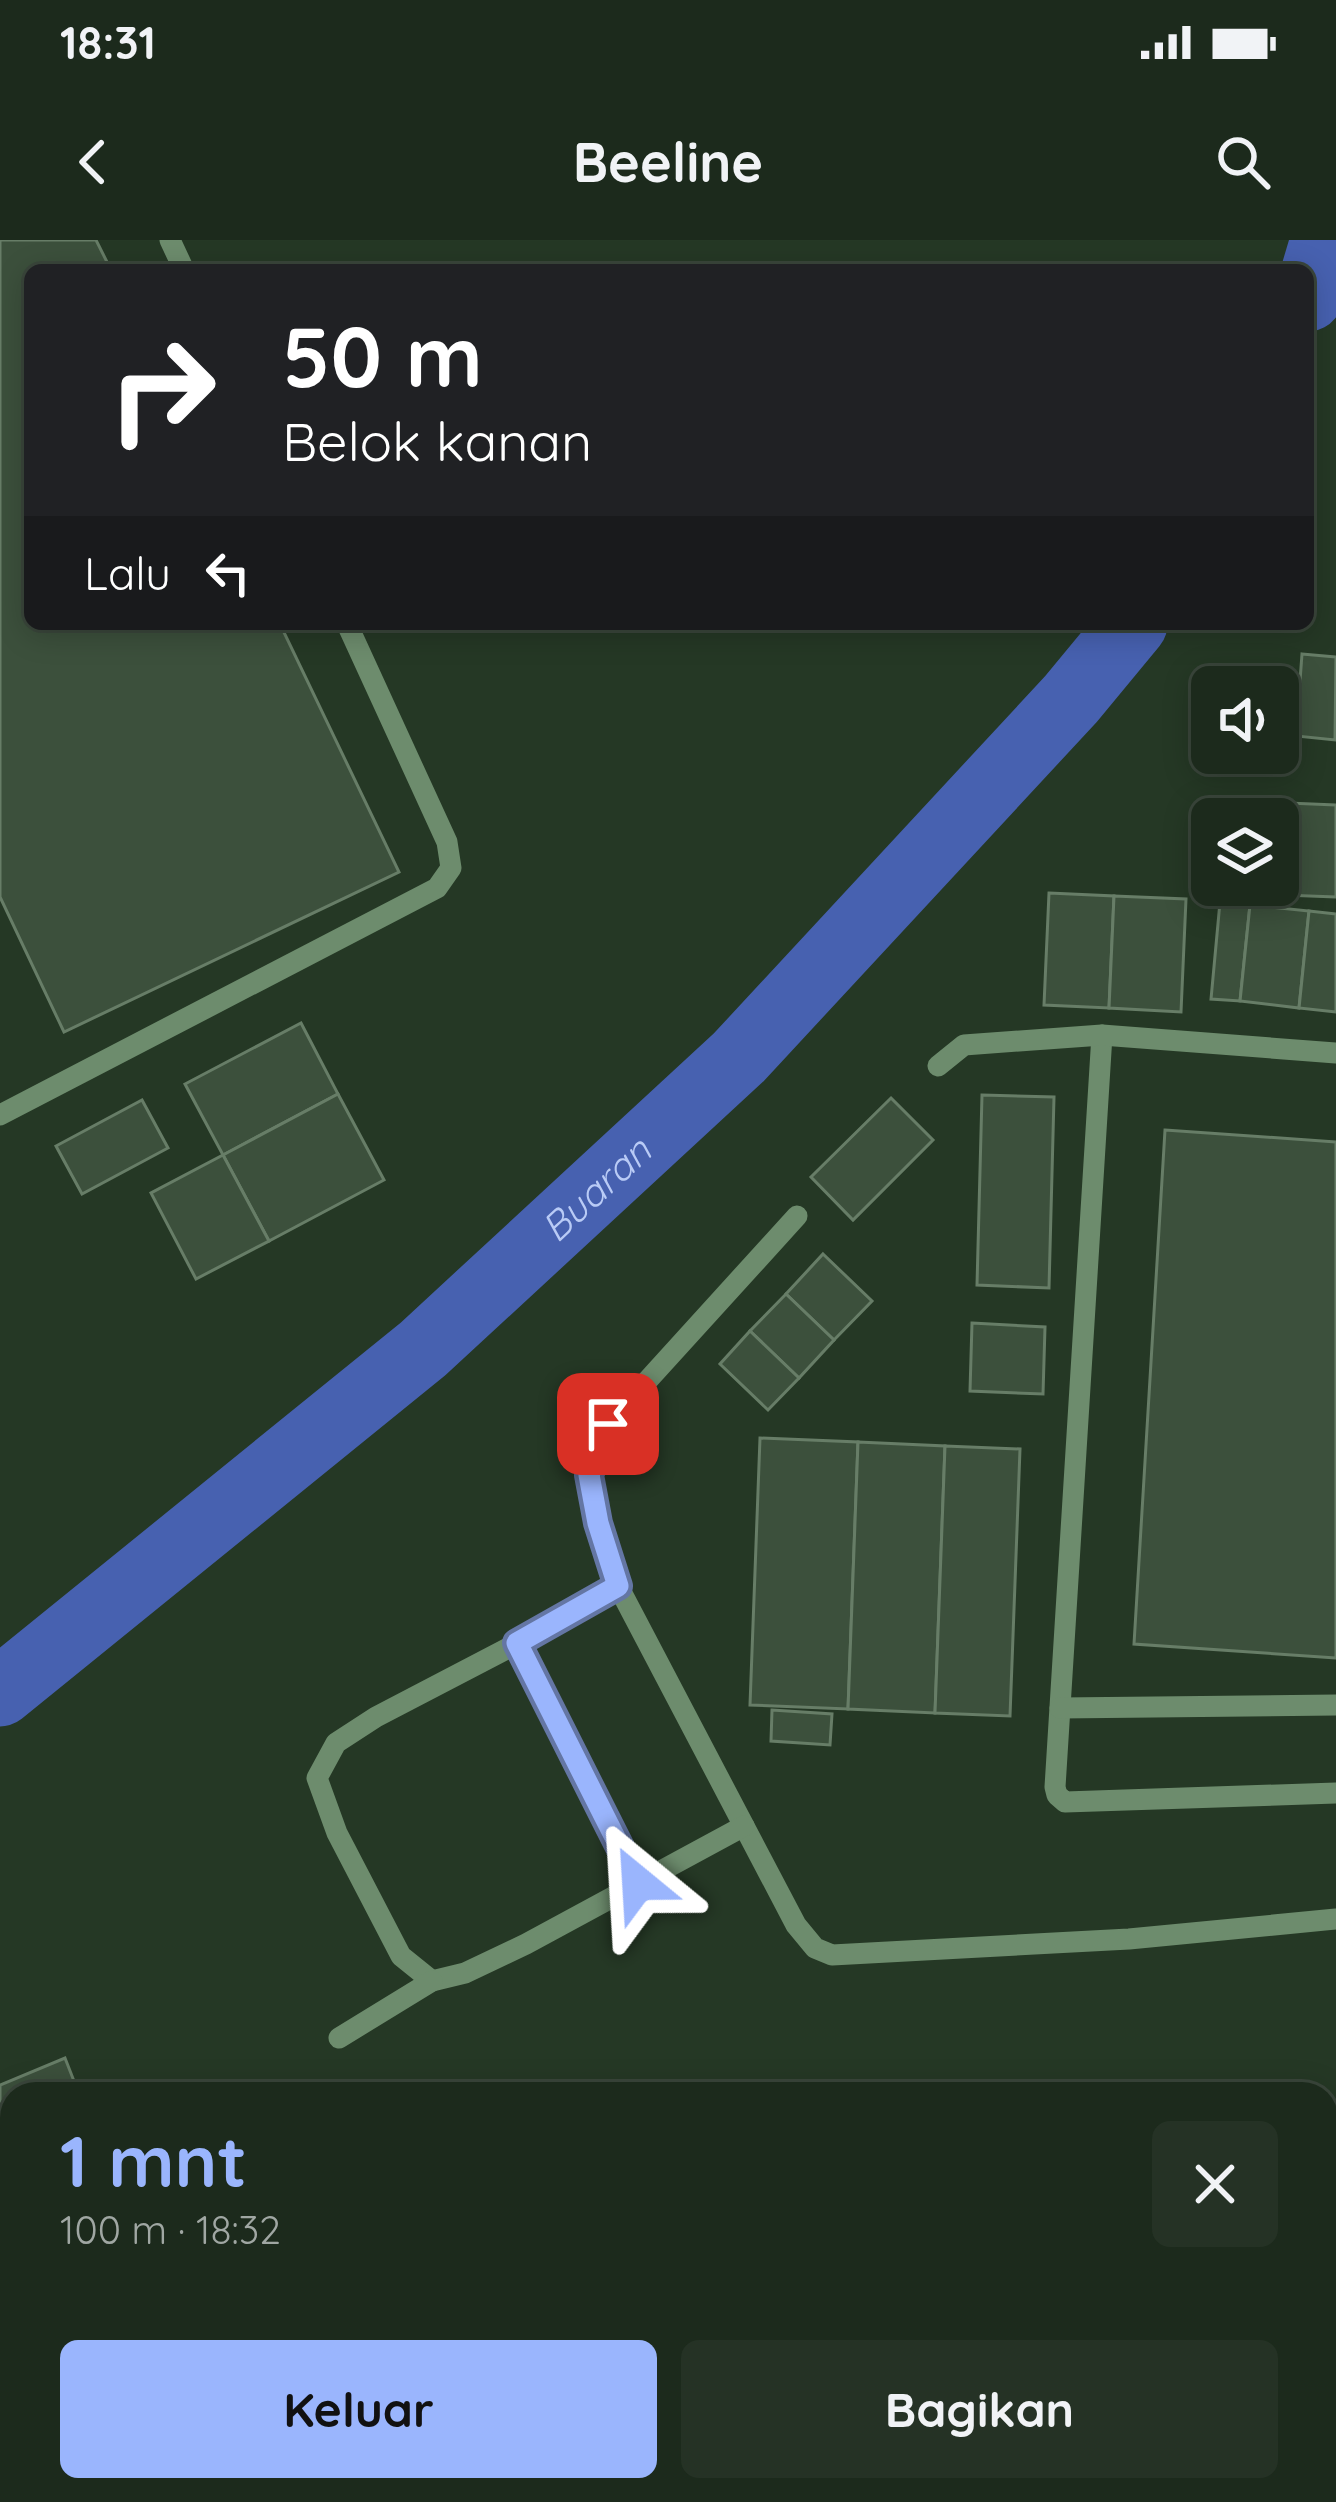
<!DOCTYPE html>
<html lang="id">
<head>
<meta charset="utf-8">
<style>
	:root { --surface:#1c2a1c; --page:#253225; --text:#f1f3f6; --muted:#a0a7a3; --line:#3a463b; --accent:#9ab5fd }
	body { margin:0; font-family:Quicksand,sans-serif; background:var(--page); color:var(--text); height:100vh; display:flex; flex-direction:column; font-size:45px; white-space:nowrap }
	* { box-sizing:border-box; margin:0 }
	p { font-size:39px; color:var(--muted) }
	.icon { flex:none; width:66px; height:66px; fill:none; stroke:currentColor; stroke-width:2; stroke-linecap:round; stroke-linejoin:round }
	.map { position:relative; flex:1; overflow:hidden }
	.sheet { position:absolute; left:0px; top:1842px; width:1338px; height:420px; display:flex; flex-direction:column; background:var(--surface); border-radius:36px 36px 0 0; box-shadow:0 6px 30px #0003,0 0 0 3px var(--line) }
	.sheet>* { flex:none }
	.banner { position:absolute; left:24px; top:24px; width:1290px; height:366px; border-radius:18px; box-shadow:0 6px 30px #0003,0 0 0 3px var(--line); background:#202124; color:#fff; overflow:hidden }
	.buttons { position:absolute; left:1191px; top:426px; display:grid; gap:24px }
	.buttons a { display:grid; place-items:center; width:108px; height:108px; border-radius:18px; background:var(--surface); box-shadow:0 6px 30px #0003,0 0 0 3px var(--line); font-size:60px }
	.pin { position:absolute; display:grid; place-items:center; width:102px; height:102px; color:#fff; margin:-51px; border-radius:24px; box-shadow:0 6px 18px #0006 }
	.me { position:absolute; width:132px; margin:-66px; rotate:333deg; stroke-linejoin:round; filter:drop-shadow(0 0 9px #0008) }
	.turn { display:flex; align-items:center; gap:42px; height:252px; padding:0 60px; font-size:54px }
	.turn .icon { width:156px; height:156px; stroke-width:2.5 }
	.turn b { display:block; font-size:84px; line-height:102px }
	.then { display:flex; align-items:center; height:114px; padding:0 60px; background:#0003; gap:24px; font-size:45px }
	.round { display:grid; place-items:center; flex:none; width:126px; height:126px; border-radius:18px; background:var(--page) }
	.summary { display:flex; align-items:center; justify-content:space-between; height:204px; padding:0 60px }
	h1 { font-size:72px; font-weight:700; line-height:90px; color:var(--accent) }
	.button { display:flex; gap:24px; margin-top:auto; padding:24px 60px }
	.button a { flex:1; height:138px; border-radius:18px; background:var(--accent); color:#111; font-size:48px; font-weight:700; line-height:138px; text-align:center }
	.button a+a { background:var(--page); color:var(--text) }
	.status { display:flex; justify-content:space-between; align-items:center; height:84px; padding:0 60px; background:var(--surface); direction:ltr }
	.status svg { height:33px; fill:currentColor }
	header { display:flex; justify-content:space-between; align-items:center; height:156px; padding:0 60px; background:var(--surface); font-size:54px; font-weight:700 }
	.map>svg:first-child { display:block }
</style>
</head>
<body>
<div class="status"><b>18:31</b><svg viewBox="0 0 49 12"><path d="M0 12V9h3v3zM5 12V6h3v6zM10 12V3h3v9zM15 12V0h3v12zM26 1h20v11H26zM47 4h2v5h-2z"/></svg></div>
<header><svg class="icon" aria-label="back" viewBox="0 0 24 24"><path d="M15 5l-7 7 7 7"/></svg>Beeline<svg class="icon" aria-label="search" viewBox="0 0 24 24"><circle cx="10" cy="10" r="6"/><path d="M15 15l6 6"/></svg></header>
<div class="map">
<svg width="1336" height="2262" viewBox="0 0 1336 2262">
	<rect width="100%" height="100%" fill="#253825"/>
	<g fill="none" stroke-linecap="round" stroke-linejoin="round">
		<g stroke="#4761b0" stroke-width="69">
			<polyline points="1308,57 1325,0"/>
			<path id="s1" d="M0,1452l423,-343 316,-292 332,-358 62,-75"/>
		</g>
	</g>
	<g fill="#3c503c" stroke="#677d67" stroke-width="3">
		<polygon points="0,0 96,0 111,30 30,30 30,384 280,384 399,632 64,792 0,657"/>
		<polygon points="1302,414 1336,417 1335,500 1296,496"/>
		<polygon points="1263,562 1336,565 1336,657 1260,654 1261,645 1278,645 1278,579 1262,579"/>
		<polygon points="1049,653 1114,656 1109,768 1044,765"/>
		<polygon points="1114,656 1186,659 1181,772 1109,768"/>
		<polygon points="1220,662 1250,665 1240,761 1211,759"/>
		<polygon points="1250,665 1309,671 1299,768 1240,761"/>
		<polygon points="1309,671 1336,674 1336,772 1299,768"/>
		<polygon points="301,783 338,854 223,915 185,844"/>
		<polygon points="338,854 384,940 269,1001 223,915"/>
		<polygon points="982,855 1054,857 1049,1048 977,1045"/>
		<polygon points="891,858 933,900 853,980 811,937"/>
		<polygon points="142,860 168,908 82,954 56,906"/>
		<polygon points="1165,890 1336,902 1336,1418 1134,1404"/>
		<polygon points="223,915 269,1001 196,1039 151,953"/>
		<polygon points="823,1014 872,1061 834,1100 786,1054"/>
		<polygon points="786,1054 834,1100 799,1138 750,1091"/>
		<polygon points="972,1083 1045,1087 1043,1154 970,1151"/>
		<polygon points="750,1091 799,1138 768,1170 720,1124"/>
		<polygon points="760,1198 858,1202 848,1469 750,1465"/>
		<polygon points="858,1202 945,1206 935,1473 848,1469"/>
		<polygon points="945,1206 1020,1209 1010,1476 935,1473"/>
		<polygon points="772,1470 832,1474 830,1505 771,1501"/>
		<polygon points="65,1818 79,1854 12,1854 12,1996 0,2001 0,1845"/>
		<polygon points="1336,1939 1336,1988 1326,1989 1326,1940"/>
		<polygon points="1336,2008 1336,2123 1326,2126 1326,2011"/>
		<polygon points="1329,2233 1336,2233 1336,2258 1319,2258 1322,2250 1326,2250"/>
		<polygon points="57,2250 145,2250 151,2262 63,2262"/>
		<polygon points="156,2250 259,2250 265,2262 162,2262"/>
	</g>
	<g fill="none" stroke-linecap="round" stroke-linejoin="round">
		<g stroke="#6d8c6d" stroke-width="21">
			<polyline points="170,0 184,30"/>
			<polyline points="1102,795 1055,1547 1057,1555 1065,1562 1336,1553"/>
			<polyline points="938,826 964,805 1102,795 1336,813"/>
			<polyline points="0,875 437,648 451,628 447,602 347,384"/>
			<polyline points="797,976 608,1184 589,1235 598,1283 618,1346 796,1685 815,1708 832,1715 1129,1699 1336,1679"/>
			<polyline points="618,1346 516,1404 376,1477 336,1503 317,1538 337,1593 401,1716 432,1741 465,1733 526,1704 744,1586"/>
			<polyline points="516,1404 638,1643"/>
			<polyline points="1060,1468 1336,1465"/>
			<polyline points="339,1798 432,1741"/>
			<polyline points="1326,1872 1336,1871"/>
			<polyline points="0,2079 12,2073"/>
			<polyline points="0,2177 12,2201"/>
			<polyline points="36,2250 42,2262"/>
			<polyline points="282,2250 289,2262"/>
			<polyline points="379,2250 385,2262"/>
			<polyline points="1094,2250 1112,2262"/>
			<polyline points="631,2262 654,2250"/>
			<polyline points="751,2262 777,2250"/>
		</g>
		<g stroke="#8cbe8d" stroke-width="24">
			<polyline points="1326,2195 1336,2183"/>
			<polyline points="1287,2262 1291,2250"/>
		</g>
	</g>
	<g fill="none" stroke-linecap="round" stroke-linejoin="round">
		<g stroke="#6476a4" stroke-width="30">
			<polyline id="route" points="608,1184 589,1235 598,1283 618,1346 517,1403 638,1643"/>
		</g>
		<use href="#route" stroke="#9ab5fd" stroke-width="21"/>
	</g>
	<g text-anchor="middle" stroke-width="12" stroke-linejoin="round" paint-order="stroke">
		<g font-size="39" font-style="italic" fill="#b9cbf6" stroke="#253825">
			<text dy="14" stroke="none"><textPath href="#s1" startOffset="780">Buaran</textPath></text>
		</g>
	</g>
</svg>
<div class="buttons">
<a><svg class="icon" aria-label="sound" viewBox="0 0 24 24"><path d="M4 9h4l5-4v14l-5-4H4zM17 9q2 3 0 6"/></svg></a>
<a><svg class="icon" aria-label="layers" viewBox="0 0 24 24"><path d="M12 4l9 5-9 5-9-5zM3 14l9 5 9-5"/></svg></a>
</div>
<div class="pin" style="left:608px;top:1184px;background:#d93025"><svg class="icon" aria-label="arrive" viewBox="0 0 24 24"><path d="M6 21V4h12l-3 4 3 4H6"/></svg></div>
<svg class="me" style="left:638px;top:1643px" viewBox="-20 -20 40 40"><path d="M0-17L14 15 0 8-14 15z" fill="#9ab5fd" stroke="#fff" stroke-width="4"/></svg>
<div class="banner">
<div class="turn"><svg class="icon" aria-label="right" viewBox="0 0 24 24"><path d="M7 20v-9h11M14 6l5 5-5 5"/></svg><div><b>50 m</b>Belok kanan</div></div>
<div class="then">Lalu<svg class="icon" aria-label="left" viewBox="0 0 24 24"><path d="M17 20v-9H6M10 6l-5 5 5 5"/></svg></div>
</div>
<section class="sheet">
<div class="summary"><div><h1>1 mnt</h1><p>100 m · 18:32</p></div><a class="round"><svg class="icon" aria-label="close" viewBox="0 0 24 24"><path d="M6 6l12 12M18 6L6 18"/></svg></a></div>
<div class="button"><a>Keluar</a><a>Bagikan</a></div>
</section>
</div>
</body>
</html>
